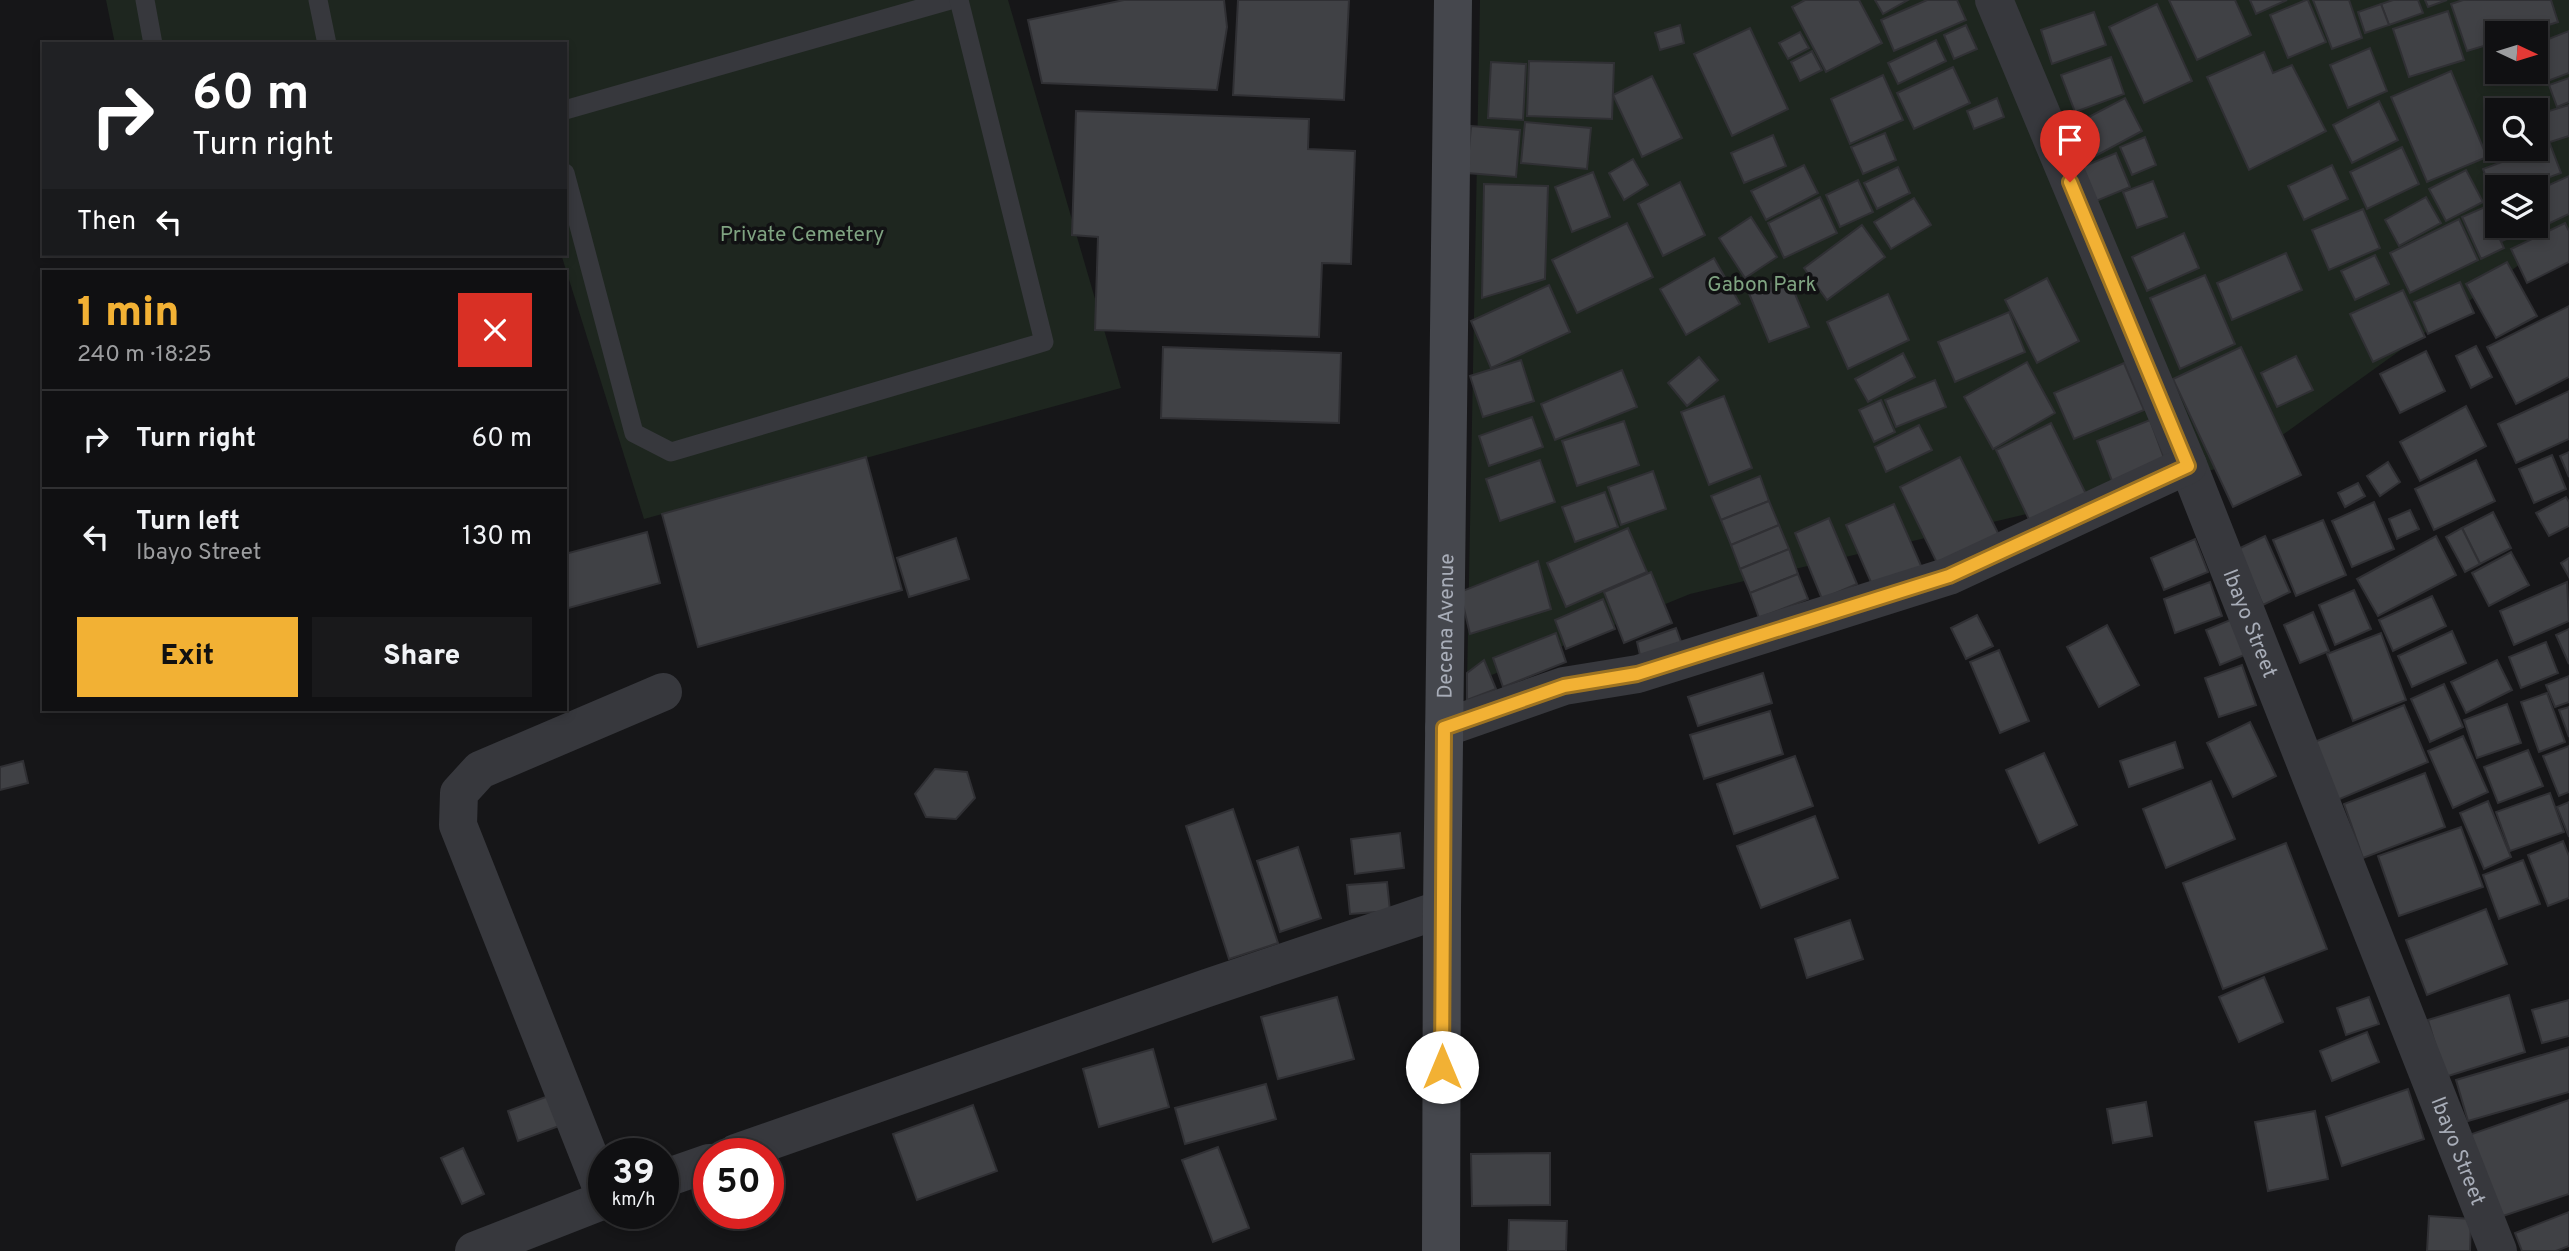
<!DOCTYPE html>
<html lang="en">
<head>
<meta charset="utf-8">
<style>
	:root { --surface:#101012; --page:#19191b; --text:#f1f3f6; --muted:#9c9d9f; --line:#303032; --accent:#f2b134 }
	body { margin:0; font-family:Overpass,sans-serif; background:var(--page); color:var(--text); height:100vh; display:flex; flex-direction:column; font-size:26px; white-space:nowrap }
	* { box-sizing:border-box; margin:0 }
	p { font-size:23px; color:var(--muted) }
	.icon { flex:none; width:38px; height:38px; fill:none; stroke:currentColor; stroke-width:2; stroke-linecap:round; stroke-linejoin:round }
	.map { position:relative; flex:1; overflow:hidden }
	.sheet { position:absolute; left:42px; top:270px; width:525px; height:441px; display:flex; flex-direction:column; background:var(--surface); border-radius:0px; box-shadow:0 4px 10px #0003,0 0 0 2px var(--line) }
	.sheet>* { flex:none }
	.hud { position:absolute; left:42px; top:42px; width:525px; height:214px; border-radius:0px; box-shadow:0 4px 10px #0003,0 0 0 2px var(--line); background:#202124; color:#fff; overflow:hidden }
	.needle { width:46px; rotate:94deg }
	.buttons { position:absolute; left:2485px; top:21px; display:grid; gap:14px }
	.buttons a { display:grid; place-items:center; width:63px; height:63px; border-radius:0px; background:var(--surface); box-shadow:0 4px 10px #0003,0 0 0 2px var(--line); font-size:35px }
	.speed { position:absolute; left:588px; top:1138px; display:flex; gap:14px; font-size:35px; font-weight:700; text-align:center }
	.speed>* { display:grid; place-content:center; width:91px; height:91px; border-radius:50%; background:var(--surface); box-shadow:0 4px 10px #0003,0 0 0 2px var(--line); line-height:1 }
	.speed small { font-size:18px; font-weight:400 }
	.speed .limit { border:10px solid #d22; background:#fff; color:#111 }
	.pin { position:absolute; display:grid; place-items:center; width:60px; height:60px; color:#fff; margin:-72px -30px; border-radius:50% 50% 50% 0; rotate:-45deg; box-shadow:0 0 7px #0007 }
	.pin .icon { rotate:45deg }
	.me { position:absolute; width:77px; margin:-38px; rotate:0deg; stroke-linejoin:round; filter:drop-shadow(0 0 5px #0008) }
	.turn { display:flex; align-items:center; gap:24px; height:147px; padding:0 35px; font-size:32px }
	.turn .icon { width:91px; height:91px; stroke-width:2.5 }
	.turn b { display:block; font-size:49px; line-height:60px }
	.then { display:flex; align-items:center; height:66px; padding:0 35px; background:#0003; gap:14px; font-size:26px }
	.round { display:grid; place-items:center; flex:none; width:74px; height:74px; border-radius:0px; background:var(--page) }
	.overview { display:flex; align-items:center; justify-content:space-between; height:119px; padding:0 35px }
	h1 { font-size:42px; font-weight:800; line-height:52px; color:var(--accent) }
	.button { display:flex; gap:14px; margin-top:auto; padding:14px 35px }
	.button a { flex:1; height:80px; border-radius:0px; background:var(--accent); color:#111; font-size:28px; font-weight:800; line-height:80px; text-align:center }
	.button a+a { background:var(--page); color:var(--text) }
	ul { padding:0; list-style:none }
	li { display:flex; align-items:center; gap:21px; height:98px; padding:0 35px; border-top:2px solid var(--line) }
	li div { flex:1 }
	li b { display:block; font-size:26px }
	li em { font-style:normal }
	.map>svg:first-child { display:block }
</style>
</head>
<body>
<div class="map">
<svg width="2569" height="1251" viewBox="0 0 2569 1251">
	<rect width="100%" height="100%" fill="#161618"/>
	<g fill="#1e261f" fill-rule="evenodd">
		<polygon points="106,0 1008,0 1121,388 644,519 561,254 565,254 565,44 115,44"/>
		<path d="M1480,0h1089v229l-324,233 -555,132 -223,91zM2497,33h39v39h-39zM2497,110h39v39h-39zM2497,187h39v39h-39z"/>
	</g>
	<g fill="#404145" stroke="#303034" stroke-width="2">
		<polygon points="1124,0 1224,0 1227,27 1217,90 1042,83 1028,20"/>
		<polygon points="1238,0 1349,0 1344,100 1233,95"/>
		<polygon points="1805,0 1859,0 1882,43 1826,72 1792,7"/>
		<polygon points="1875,0 1908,0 1883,14"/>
		<polygon points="1927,0 1957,0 1966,20 1894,51 1881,20"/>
		<polygon points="2169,0 2235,0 2251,35 2197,60"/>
		<polygon points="2250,0 2287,0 2256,14"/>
		<polygon points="2306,0 2308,0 2326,42 2288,58 2270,15"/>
		<polygon points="2313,0 2349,0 2362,38 2332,49"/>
		<polygon points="2393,0 2418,0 2423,13 2389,25 2381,4"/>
		<polygon points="2425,0 2447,0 2428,7"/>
		<polygon points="2463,0 2551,0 2558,22 2523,33 2497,33 2497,42 2467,51 2451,4"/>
		<polygon points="2157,4 2192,81 2144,103 2109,27"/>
		<polygon points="2381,4 2389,25 2365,33 2358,12"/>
		<polygon points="2448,11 2464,60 2409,77 2393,29"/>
		<polygon points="2094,12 2106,45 2052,64 2041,30"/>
		<polygon points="1680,25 1684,43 1660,50 1655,33"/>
		<polygon points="1966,25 1977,49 1954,59 1944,35"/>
		<polygon points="1750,28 1788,109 1732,136 1694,54"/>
		<polygon points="2569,31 2569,73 2545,82 2536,58 2536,44"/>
		<polygon points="1800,32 1809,48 1788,59 1779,43"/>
		<polygon points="1936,40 1946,61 1898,84 1888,63"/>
		<polygon points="2370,48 2387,91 2348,108 2330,65"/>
		<polygon points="1812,51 1822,70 1800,81 1791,62"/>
		<polygon points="2264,52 2273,73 2292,65 2326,131 2249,170 2207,77"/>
		<polygon points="2111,57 2124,94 2075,112 2061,75"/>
		<polygon points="1529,61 1614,63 1612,119 1527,116"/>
		<polygon points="1491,62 1526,64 1523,120 1488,118"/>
		<polygon points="1953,67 1970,103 1914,129 1897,93"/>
		<polygon points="2451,71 2487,157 2427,182 2391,97"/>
		<polygon points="1883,75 1903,120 1850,144 1831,99"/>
		<polygon points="1652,76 1682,138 1642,157 1613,95"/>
		<polygon points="2569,78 2569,102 2557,107 2549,85"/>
		<polygon points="1997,98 2004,117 1974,129 1967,111"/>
		<polygon points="2125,98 2142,131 2075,167 2058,133"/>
		<polygon points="2379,101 2398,140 2352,163 2333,125"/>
		<polygon points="2523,101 2526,110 2497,110 2497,141 2488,112"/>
		<polygon points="2569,105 2569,136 2544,144 2536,115"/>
		<polygon points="1076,111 1309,119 1308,149 1355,151 1351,264 1322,263 1319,337 1095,330 1098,237 1072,235"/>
		<polygon points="1525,122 1591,128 1587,169 1521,163"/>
		<polygon points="1471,126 1520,130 1516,177 1467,173"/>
		<polygon points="1885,133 1896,160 1863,174 1851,147"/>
		<polygon points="1773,135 1786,166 1744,183 1731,153"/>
		<polygon points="2145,137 2156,165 2132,175 2120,147"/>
		<polygon points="2550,144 2561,173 2522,187 2497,187 2497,197 2494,198 2483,169"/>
		<polygon points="2402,147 2419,184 2367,209 2350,172"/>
		<polygon points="2500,149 2530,149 2503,158"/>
		<polygon points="2116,153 2130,187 2084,206 2070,172"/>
		<polygon points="1633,159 1648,185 1624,200 1609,173"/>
		<polygon points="1804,165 1818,193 1766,220 1751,191"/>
		<polygon points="2332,165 2348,199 2304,220 2288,186"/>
		<polygon points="1898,167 1910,193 1877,209 1864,183"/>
		<polygon points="2466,170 2483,202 2446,221 2429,189"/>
		<polygon points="1593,172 1610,217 1572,232 1555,187"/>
		<polygon points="2569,176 2569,214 2548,224 2536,197 2536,191"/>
		<polygon points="1858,180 1873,212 1840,227 1826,195"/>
		<polygon points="2153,181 2167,217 2137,228 2123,192"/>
		<polygon points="1680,182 1705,235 1663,256 1638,204"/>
		<polygon points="1484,184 1548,186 1545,279 1482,298"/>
		<polygon points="1820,197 1837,233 1784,258 1768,223"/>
		<polygon points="2426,197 2441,223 2399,246 2385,220"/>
		<polygon points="1914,198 1931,225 1891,249 1874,222"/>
		<polygon points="2497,206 2497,226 2536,226 2536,215 2540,225 2502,241 2489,209"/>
		<polygon points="2485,207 2504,248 2481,259 2462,217"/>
		<polygon points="2363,209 2380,248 2329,270 2312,230"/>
		<polygon points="1751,217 1777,257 1745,278 1719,238"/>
		<polygon points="2459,219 2478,260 2410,293 2390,253"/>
		<polygon points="1627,223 1653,277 1577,313 1552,260"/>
		<polygon points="2565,223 2569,231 2569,262 2527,283 2511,249"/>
		<polygon points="1862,225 1885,257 1827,300 1804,268"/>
		<polygon points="2184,233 2199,268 2147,291 2132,257"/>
		<polygon points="2286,253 2302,290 2232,320 2217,283"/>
		<polygon points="2375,255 2389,284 2355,300 2341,271"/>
		<polygon points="1714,258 1740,304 1686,335 1660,289"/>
		<polygon points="2507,262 2537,316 2496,338 2466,284"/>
		<polygon points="1787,275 1809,327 1769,342 1748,291"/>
		<polygon points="2205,275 2235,344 2180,369 2150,298"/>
		<polygon points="2047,278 2079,341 2037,363 2005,300"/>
		<polygon points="2460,282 2474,313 2428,334 2414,302"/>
		<polygon points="1549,285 1570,332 1491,368 1471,321"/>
		<polygon points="2403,290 2425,337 2373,362 2350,314"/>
		<polygon points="1888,294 1909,340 1848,369 1827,322"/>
		<polygon points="2569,306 2569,377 2516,404 2487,347"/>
		<polygon points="2009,312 2025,352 1955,382 1938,342"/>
		<polygon points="2476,346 2492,377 2471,388 2456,356"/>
		<polygon points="1163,347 1341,353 1339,423 1161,418"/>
		<polygon points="2241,347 2301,475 2233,507 2173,379"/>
		<polygon points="2426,351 2445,391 2400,413 2380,374"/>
		<polygon points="1903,353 1915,377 1868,402 1855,379"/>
		<polygon points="2296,356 2313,390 2277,407 2261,373"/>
		<polygon points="1699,357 1718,380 1687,406 1668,383"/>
		<polygon points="1521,360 1534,401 1483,417 1470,376"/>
		<polygon points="2027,362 2055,413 1993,449 1964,397"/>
		<polygon points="2124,363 2144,410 2074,439 2054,393"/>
		<polygon points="1622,370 1637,407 1555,440 1541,404"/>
		<polygon points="1935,380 1946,407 1896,427 1885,400"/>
		<polygon points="2569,391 2569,439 2516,463 2498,424"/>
		<polygon points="1724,396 1752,468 1709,485 1681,412"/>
		<polygon points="1881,400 1895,432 1874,442 1859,410"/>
		<polygon points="2466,406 2486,446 2420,481 2400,442"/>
		<polygon points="1532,417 1543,447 1489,466 1479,436"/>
		<polygon points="2150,420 2167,466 2114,486 2097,441"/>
		<polygon points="1624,421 1639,465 1577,486 1562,441"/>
		<polygon points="2051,423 2090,502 2034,530 1996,450"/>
		<polygon points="1919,425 1932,450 1886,472 1875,447"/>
		<polygon points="2569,452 2569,477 2560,456"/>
		<polygon points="2552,455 2566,489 2534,503 2519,469"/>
		<polygon points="866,457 902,590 698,647 662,514"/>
		<polygon points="1960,457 2000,537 1939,567 1900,487"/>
		<polygon points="1540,460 1555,502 1500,521 1486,479"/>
		<polygon points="2476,460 2495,501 2434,530 2415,489"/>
		<polygon points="2388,462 2400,482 2380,496 2367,476"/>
		<polygon points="1653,471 1666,509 1621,525 1608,487"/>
		<polygon points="1760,476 1769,501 1721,520 1711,496"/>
		<polygon points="2358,483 2365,496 2345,507 2338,493"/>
		<polygon points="1605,492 1618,527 1575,542 1562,507"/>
		<polygon points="2566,497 2569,502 2569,526 2549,536 2536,513"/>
		<polygon points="1769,501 1779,525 1731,545 1721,520"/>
		<polygon points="2374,502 2394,549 2352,567 2332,521"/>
		<polygon points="1894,504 1922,568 1874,589 1846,525"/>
		<polygon points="2410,510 2419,529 2397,539 2389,519"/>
		<polygon points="2493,512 2511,548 2480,564 2462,528"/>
		<polygon points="1829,518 1857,584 1822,599 1795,533"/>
		<polygon points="2323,520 2346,575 2296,596 2273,540"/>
		<polygon points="1779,525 1789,549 1740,569 1731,545"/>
		<polygon points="1628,528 1647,572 1566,607 1547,563"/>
		<polygon points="2462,528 2480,564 2465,572 2446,537"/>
		<polygon points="647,532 660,583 565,609 565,554"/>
		<polygon points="2265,536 2290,592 2263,605 2238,549"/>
		<polygon points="2436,536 2456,575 2378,616 2357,579"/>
		<polygon points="956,538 969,579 909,597 897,558"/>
		<polygon points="2195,539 2208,572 2164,590 2151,558"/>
		<polygon points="1789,549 1798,574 1750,593 1740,569"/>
		<polygon points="2511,552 2529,585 2489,606 2472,573"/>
		<polygon points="2569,558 2569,577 2561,563"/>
		<polygon points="1538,561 1551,609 1470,634 1460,592"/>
		<polygon points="1651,572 1672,623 1624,643 1604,592"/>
		<polygon points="1798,574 1808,599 1759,618 1750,593"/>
		<polygon points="2210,582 2222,616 2175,633 2164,599"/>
		<polygon points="2567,582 2569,621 2514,645 2500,611"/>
		<polygon points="2354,590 2371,629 2335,645 2319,605"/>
		<polygon points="2432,596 2446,626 2393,651 2379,620"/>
		<polygon points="1603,599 1615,629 1566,649 1555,620"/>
		<polygon points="2313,612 2329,651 2300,663 2284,625"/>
		<polygon points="1977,615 1993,646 1966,659 1951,628"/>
		<polygon points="2240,616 2254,651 2220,665 2206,630"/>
		<polygon points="2107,625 2139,685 2099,707 2067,647"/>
		<polygon points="1676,628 1684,650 1642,664 1637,642"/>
		<polygon points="2569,629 2569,664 2556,635"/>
		<polygon points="2452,631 2466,663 2412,687 2398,656"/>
		<polygon points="1556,633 1566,662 1503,687 1493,658"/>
		<polygon points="2381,633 2406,700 2353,721 2327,654"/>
		<polygon points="2546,642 2558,673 2521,688 2509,657"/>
		<polygon points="1999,650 2029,721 2000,733 1970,662"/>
		<polygon points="1484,660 1496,689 1467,700 1467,673"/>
		<polygon points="2497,660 2512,690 2466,713 2451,682"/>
		<polygon points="2242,665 2256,705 2219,717 2205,678"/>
		<polygon points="1763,673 1772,703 1698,726 1688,697"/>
		<polygon points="2569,676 2569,702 2555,707 2546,685"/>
		<polygon points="2444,684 2463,727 2430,742 2411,699"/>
		<polygon points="2547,693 2565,742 2539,752 2521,702"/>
		<polygon points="2507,704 2521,743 2477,758 2464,720"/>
		<polygon points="2404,705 2428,762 2335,801 2312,743"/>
		<polygon points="2569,707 2569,737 2559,710"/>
		<polygon points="1770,711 1783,754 1704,779 1690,735"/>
		<polygon points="2250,722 2276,776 2233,797 2207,743"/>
		<polygon points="2463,736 2488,792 2453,808 2428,751"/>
		<polygon points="2175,742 2183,768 2129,787 2120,761"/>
		<polygon points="2569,746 2569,792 2559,796 2543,756"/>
		<polygon points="2528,750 2543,786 2498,803 2484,767"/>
		<polygon points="2044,753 2077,825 2039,843 2006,770"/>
		<polygon points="1795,756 1813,806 1734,834 1717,784"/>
		<polygon points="23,761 28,783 0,790 0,767"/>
		<polygon points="935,769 967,772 975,798 956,819 926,817 915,794"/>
		<polygon points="2425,773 2445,827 2363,858 2344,804"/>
		<polygon points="2211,781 2235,839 2166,868 2143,809"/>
		<polygon points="2550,793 2564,832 2510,851 2496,812"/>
		<polygon points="2488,801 2511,857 2484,869 2460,813"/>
		<polygon points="2569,802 2569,837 2557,807"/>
		<polygon points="1233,809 1278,943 1229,959 1186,826"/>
		<polygon points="1815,816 1838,878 1761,908 1737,846"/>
		<polygon points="2461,827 2483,887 2399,916 2378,856"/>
		<polygon points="1400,833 1404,868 1355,874 1351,839"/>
		<polygon points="2563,841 2569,856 2569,898 2548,906 2528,855"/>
		<polygon points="2286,843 2327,949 2223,989 2183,883"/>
		<polygon points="1298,847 1321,918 1280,932 1257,861"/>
		<polygon points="2523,860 2540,904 2499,919 2483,875"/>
		<polygon points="1387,882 1390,911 1350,914 1347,885"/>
		<polygon points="2486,909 2507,964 2427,995 2406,940"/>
		<polygon points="1850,920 1863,959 1807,978 1795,939"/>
		<polygon points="2264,977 2283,1022 2239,1042 2219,997"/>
		<polygon points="2509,995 2525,1052 2445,1077 2428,1020"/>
		<polygon points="1337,997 1354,1059 1278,1079 1261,1017"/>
		<polygon points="2369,997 2379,1024 2346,1035 2337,1008"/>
		<polygon points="2569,1000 2569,1036 2542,1043 2532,1010"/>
		<polygon points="2367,1032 2379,1062 2332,1081 2320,1051"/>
		<polygon points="2569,1047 2569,1092 2468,1121 2456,1080"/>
		<polygon points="1153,1049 1169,1107 1099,1127 1083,1069"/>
		<polygon points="1266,1084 1276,1119 1185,1144 1175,1108"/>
		<polygon points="2408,1089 2424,1139 2342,1166 2326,1117"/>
		<polygon points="551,1095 562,1125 518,1141 508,1111"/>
		<polygon points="2569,1100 2569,1194 2497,1218 2469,1135"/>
		<polygon points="2146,1102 2152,1136 2113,1143 2107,1109"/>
		<polygon points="973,1105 997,1171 917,1200 893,1134"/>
		<polygon points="2315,1111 2328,1179 2268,1191 2255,1122"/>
		<polygon points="1218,1147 1249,1228 1213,1242 1182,1160"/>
		<polygon points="463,1148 484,1194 462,1204 441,1158"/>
		<polygon points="1550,1153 1550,1205 1472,1206 1471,1154"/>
		<polygon points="2569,1212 2569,1246 2556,1251 2522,1251 2515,1233"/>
		<polygon points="2429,1216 2471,1219 2470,1251 2427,1251"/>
		<polygon points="1509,1220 1567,1221 1566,1251 1508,1251"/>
	</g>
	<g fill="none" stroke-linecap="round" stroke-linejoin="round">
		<g stroke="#37383d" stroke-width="19">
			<polyline points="145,0 153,44"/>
			<polyline points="318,0 327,44"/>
			<polyline points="565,110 950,0"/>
			<polyline points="565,173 634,433 671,452 1044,342 959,0"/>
		</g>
		<g stroke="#37383d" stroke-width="38">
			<path id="s1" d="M1994,0l194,465 310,786"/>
			<polyline points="1444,728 1564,686 1638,674 1949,576 2188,465"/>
			<polyline points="736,1153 1207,988 1442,909"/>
			<polyline points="663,1179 709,1163"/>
			<polyline points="604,1194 458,825 459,793 480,770 663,692"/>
			<polyline points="474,1251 604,1200"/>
		</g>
		<path stroke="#45474d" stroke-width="38" id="s2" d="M1441,1251l1,-342 11,-909"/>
	</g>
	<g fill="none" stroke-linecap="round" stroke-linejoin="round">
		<g stroke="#9d7322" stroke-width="18">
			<polyline id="route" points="1442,1067 1444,728 1564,686 1637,674 1949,576 2188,466 2070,182"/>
		</g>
		<use href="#route" stroke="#f2b134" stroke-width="12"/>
	</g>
	<g text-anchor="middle" stroke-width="7" stroke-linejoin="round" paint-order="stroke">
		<g font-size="21" fill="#7fa381" stroke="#111113">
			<text x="802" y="241">Private Cemetery</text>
			<text x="1762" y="291">Gabon Park</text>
		</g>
		<g font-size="21" fill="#a8adb8" stroke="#111113">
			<text dy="7" stroke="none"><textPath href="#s1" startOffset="674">Ibayo Street</textPath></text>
			<text dy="7" stroke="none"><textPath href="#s2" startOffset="625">Decena Avenue</textPath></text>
			<text dy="7" stroke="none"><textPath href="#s1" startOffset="1241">Ibayo Street</textPath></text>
		</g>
	</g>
</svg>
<div class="buttons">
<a><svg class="needle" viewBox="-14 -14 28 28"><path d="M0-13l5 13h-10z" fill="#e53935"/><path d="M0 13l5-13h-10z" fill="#9c9d9f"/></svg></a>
<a><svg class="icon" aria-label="search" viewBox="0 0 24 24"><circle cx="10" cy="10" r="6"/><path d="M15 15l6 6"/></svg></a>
<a><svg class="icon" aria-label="layers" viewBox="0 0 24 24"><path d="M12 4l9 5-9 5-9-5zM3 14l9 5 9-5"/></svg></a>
</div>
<div class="speed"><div>39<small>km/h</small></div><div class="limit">50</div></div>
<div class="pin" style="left:2070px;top:182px;background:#d93025"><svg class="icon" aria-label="arrive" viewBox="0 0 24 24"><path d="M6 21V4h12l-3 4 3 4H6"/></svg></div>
<svg class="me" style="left:1442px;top:1067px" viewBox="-20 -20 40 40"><circle r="19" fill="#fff"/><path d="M0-13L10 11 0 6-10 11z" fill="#f2b134"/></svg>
<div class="hud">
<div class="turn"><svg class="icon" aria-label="right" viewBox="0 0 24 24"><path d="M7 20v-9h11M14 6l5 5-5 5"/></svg><div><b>60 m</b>Turn right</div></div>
<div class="then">Then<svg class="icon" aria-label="left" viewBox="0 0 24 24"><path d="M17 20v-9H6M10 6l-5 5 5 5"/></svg></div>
</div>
<section class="sheet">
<div class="overview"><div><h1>1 min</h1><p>240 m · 18:25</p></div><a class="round" style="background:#d93025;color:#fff"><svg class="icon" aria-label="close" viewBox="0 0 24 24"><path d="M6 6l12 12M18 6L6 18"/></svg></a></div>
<ul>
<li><svg class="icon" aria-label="right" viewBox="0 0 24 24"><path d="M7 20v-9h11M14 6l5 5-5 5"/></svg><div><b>Turn right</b></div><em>60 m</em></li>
<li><svg class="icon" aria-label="left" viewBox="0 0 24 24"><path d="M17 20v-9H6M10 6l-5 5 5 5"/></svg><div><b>Turn left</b><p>Ibayo Street</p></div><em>130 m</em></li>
</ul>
<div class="button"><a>Exit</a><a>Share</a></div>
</section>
</div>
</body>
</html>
